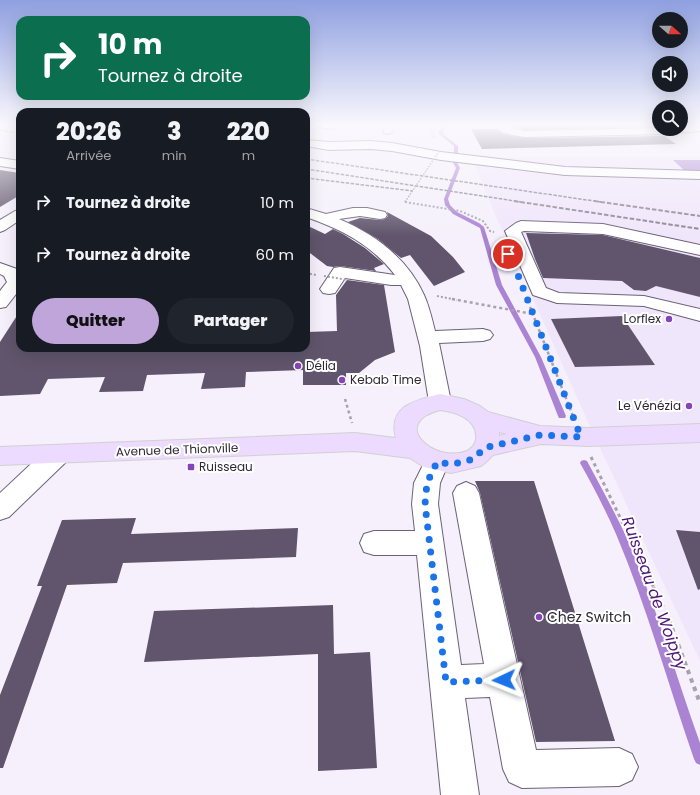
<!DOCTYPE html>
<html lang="fr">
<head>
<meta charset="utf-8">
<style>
	:root { --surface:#171b24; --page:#20242c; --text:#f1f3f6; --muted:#9ea1a6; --accent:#c0a5db }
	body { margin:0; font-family:Poppins,sans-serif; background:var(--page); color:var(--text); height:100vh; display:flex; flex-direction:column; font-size:15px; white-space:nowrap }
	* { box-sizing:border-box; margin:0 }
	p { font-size:13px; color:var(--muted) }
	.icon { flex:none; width:22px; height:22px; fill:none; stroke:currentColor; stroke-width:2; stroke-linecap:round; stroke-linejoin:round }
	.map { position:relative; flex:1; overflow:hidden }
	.side { position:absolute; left:16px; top:108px; width:294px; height:244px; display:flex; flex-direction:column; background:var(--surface); border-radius:12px; box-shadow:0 4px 16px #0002 }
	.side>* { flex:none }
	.top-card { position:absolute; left:16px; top:16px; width:294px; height:84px; border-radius:12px; box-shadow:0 4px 16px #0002; background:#0b6e4f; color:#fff; overflow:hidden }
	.needle { width:26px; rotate:111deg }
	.fabs { position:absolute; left:652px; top:12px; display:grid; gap:8px }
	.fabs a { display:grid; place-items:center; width:36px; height:36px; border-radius:50%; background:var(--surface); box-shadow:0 4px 16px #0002; font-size:20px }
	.pin { position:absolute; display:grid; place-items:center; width:34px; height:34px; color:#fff; margin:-17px; border:2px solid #fff; border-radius:50%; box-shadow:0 1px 4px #0007 }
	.me { position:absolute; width:44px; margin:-22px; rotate:268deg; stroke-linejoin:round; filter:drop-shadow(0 0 3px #0008) }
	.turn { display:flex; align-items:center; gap:14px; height:84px; padding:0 16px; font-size:18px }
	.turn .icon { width:52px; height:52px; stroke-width:2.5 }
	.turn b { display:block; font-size:28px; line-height:34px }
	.eta { display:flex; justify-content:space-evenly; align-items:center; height:68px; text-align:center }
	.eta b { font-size:24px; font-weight:800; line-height:28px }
	.primary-button { display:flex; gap:8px; margin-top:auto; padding:8px 16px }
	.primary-button a { flex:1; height:46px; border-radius:24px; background:var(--accent); color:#111; font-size:16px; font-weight:800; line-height:46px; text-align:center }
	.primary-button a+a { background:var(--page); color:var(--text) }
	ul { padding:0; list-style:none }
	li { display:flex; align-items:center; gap:12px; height:52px; padding:0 16px }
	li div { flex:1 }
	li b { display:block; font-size:15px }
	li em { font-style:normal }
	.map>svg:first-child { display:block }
</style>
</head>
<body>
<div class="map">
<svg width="700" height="795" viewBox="0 0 700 795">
	<rect width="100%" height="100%" fill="#f5f0fb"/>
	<g fill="#f0e6fb">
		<polygon points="306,125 377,125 376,140 372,142 306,133"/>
		<polygon points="700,157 700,661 593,433 491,205 472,158"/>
	</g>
	<polygon fill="#ab83d3" points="673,160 700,160 700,171 685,171"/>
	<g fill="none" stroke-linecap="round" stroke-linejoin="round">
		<g fill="#ab83d3" fill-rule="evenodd">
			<polygon points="443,125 447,125 443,131 443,134 458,146 458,155 455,159 460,168 448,199 450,205 457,212 479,223 484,227 502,285 541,357 566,416 565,418 559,418 558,416 535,357 496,285 480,228 453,214 445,205 444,199 456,168 451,159 454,155 454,146 439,134 439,131"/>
			<path d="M584,460l3,1c13,24 26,48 38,73 30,68 50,139 75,209v22l-4,-2 -2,-4c-26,-75 -47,-152 -78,-225 -11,-25 -23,-48 -36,-71l1,-2z"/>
		</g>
	</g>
	<g fill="#60556c">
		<polygon points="513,125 650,125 652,127 524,130 515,127"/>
		<polygon points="471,129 496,129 503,134 524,138 664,136 676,144 482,149"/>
		<polygon points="0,170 20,173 20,195 0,207"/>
		<polygon points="387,212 431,236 453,257 465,272 434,286 410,255 401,258 378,239 348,222 360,218 380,220 385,219 388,216"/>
		<polygon points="306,225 325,234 333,229 343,234 365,248 384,264 374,268 376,271 340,266 333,267 327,266 306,250"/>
		<polygon points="526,233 603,235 700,258 700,297 656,286 646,291 634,290 622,281 543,278 535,259"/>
		<polygon points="347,280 384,285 395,352 375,360 359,373 346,373 346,385 303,385 303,370 246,372 245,387 201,389 205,373 147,375 143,391 99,392 105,377 48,379 40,394 0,396 0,342 20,311 20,348 306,348 306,332 337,331 336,295"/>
		<polygon points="622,316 655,365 575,367 551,319"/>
		<polygon points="475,481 534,481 615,741 536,742 480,493"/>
		<polygon points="136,518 131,534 298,528 296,557 123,563 117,583 67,585 3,768 0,768 0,695 42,586 37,586 62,520"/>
		<polygon points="676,530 700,532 700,589 698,590"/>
		<polygon points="333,605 334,654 370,652 377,768 318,771 318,654 144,662 154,611"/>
	</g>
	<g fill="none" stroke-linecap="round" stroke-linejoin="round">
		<g stroke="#6c6179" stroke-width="2">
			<g id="minor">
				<polygon points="317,125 337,125 337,126 332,129 318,127"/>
				<polygon points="382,125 392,125 394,131 388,134 384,133"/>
				<path d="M494,125c11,0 19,4 30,6l135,-3v1h22v-3l19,-1v6l-35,3 -141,3 -21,-4z"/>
				<polygon points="306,140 329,142 371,141 392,143 441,152 565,167 700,171 700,179 565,175 441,160 392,151 371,149 329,150 306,146"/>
				<polygon points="0,158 20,161 20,169 0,166"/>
				<path d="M306,208l20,6 27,-6h14l18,4 2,3 -2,3 -5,1 -20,-3 -21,3c36,15 69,40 85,76 5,11 8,24 11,36l48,-2 7,2 3,4 -3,4 -7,2 -44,2 12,59 -3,5 -8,3 -8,-3 -3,-5 -9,-56 -12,-47 -7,-14h-10l-46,-7 -10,15 -6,1 -6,-1 -3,-4 14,-21 6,-1 55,8c-23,-30 -54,-46 -89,-58z"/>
				<polygon points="20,210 20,220 5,230 0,232 0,220 15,211"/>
				<polygon points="521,221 603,224 700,245 700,255 603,234 524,231 521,232 546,288 559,293 644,296 700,309 700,321 644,306 557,303 533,295 505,231 516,223"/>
				<polygon points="0,263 17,269 20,274 20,289 6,307 0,308 0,291 7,282 4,276 0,274"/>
				<polygon points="58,445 67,447 70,454 67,461 9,517 0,520 0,493 49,447"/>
				<polygon points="437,452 446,455 449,462 440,483 438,504 461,665 484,664 453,493 457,486 466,482 475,486 479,493 536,750 619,748 632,754 638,767 632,780 619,786 522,788 509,782 503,769 490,697 465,698 479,795 441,795 417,555 374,555 364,552 360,543 364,534 374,531 415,531 412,504 414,483 428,455"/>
			</g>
		</g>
		<g stroke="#d1d0d2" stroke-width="2">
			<path id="major" d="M440,394l24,5 16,7 8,6 52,14 48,2 112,-4v18l-112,4 -47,-2 -48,11 -7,7 -5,4 -30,7 -27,-6 -14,-9 -55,-7 -355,14v-18l355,-14 41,5c-9,-32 20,-38 44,-44zM440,410c16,2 38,9 36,29 0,5 -5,10 -9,12 -34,13 -78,-28 -27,-41zM499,432l8,2 -8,2z"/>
		</g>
		<polyline stroke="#a7a2ad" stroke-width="1.5" stroke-dasharray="1.5 1.5" stroke-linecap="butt" points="429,125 435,139"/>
		<g stroke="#a7a2ad" stroke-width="2" stroke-dasharray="2 2" stroke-linecap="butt">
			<polyline points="405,202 460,211 483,221 490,231 494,232"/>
			<polyline points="306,273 316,275"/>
			<polyline points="437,296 457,300"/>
		</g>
		<g stroke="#a7a2ad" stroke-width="2.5" stroke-dasharray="3 3" stroke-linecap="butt">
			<polyline points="452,299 533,314"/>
			<polyline points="530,307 573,416"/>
			<polyline points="345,399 352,423"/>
		</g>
		<polyline stroke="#a7a2ad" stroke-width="3" stroke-dasharray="3.5 3.5" stroke-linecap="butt" points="591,457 654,588"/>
		<polyline stroke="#a7a2ad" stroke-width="4" stroke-dasharray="4.5 4.5" stroke-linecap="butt" points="653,587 669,620 700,703"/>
		<use href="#minor" fill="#fff" fill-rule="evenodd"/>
		<use href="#major" fill="#ecdbfe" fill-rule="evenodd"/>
		<g stroke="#8b8691" stroke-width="1.5" stroke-dasharray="3.5 1.5" stroke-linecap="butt">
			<polyline points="13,125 20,126"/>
			<polyline points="0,130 20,133"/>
			<polyline points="306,159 601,202"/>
			<polyline points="306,169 521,202"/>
			<polyline points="306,178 413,191"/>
		</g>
		<g stroke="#8b8691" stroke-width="2" stroke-dasharray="4.5 2" stroke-linecap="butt">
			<polyline points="514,201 700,229"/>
			<polyline points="594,201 700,216"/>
		</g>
		<polyline stroke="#a7a2ad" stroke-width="1.5" stroke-dasharray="1.5 1.5" stroke-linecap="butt" points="405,202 440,150"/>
		<g stroke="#a7a2ad" stroke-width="2" stroke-dasharray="2 2" stroke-linecap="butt">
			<polyline points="405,202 406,201"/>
			<polyline points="324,276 348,280"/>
		</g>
	</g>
	<linearGradient id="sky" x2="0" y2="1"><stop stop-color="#8fa0e0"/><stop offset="0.53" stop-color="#faf8fd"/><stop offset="1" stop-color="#faf8fd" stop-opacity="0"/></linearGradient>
	<rect width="700" height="236" fill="url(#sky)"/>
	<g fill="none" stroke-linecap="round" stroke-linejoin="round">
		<polyline stroke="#1a73e8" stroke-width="7" stroke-dasharray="0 12.6" points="504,680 446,682 425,504 427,483 437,462 450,464 464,462 475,458 484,448 540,435 581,437 516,270 508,254"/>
	</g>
	<g fill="#8545b9" stroke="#fff" stroke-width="1.5">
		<circle cx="669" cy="319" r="4"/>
		<circle cx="298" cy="366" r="4"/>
		<circle cx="342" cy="380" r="4"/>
		<circle cx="689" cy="406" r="4"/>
		<rect x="187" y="463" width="8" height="8" rx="2"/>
		<circle cx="539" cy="617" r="4"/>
	</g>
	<g text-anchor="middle" stroke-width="4" stroke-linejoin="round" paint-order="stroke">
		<g font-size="12" fill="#2d2833" stroke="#fff" text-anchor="start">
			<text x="661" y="323" text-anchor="end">Lorflex</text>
			<text x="306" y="370">Délia</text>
			<text x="350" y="384">Kebab Time</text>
			<text x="681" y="410" text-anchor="end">Le Vénézia</text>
			<text x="199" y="471">Ruisseau</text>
		</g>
		<g font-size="12" fill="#2d2833" stroke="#fff">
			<text transform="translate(177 450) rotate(-2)" y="4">Avenue de Thionville</text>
		</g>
		<g font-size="14" fill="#2d2833" stroke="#fff" text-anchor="start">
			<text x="547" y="622">Chez Switch</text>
		</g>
		<g font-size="16" font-style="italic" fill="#4f1776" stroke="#fff">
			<text transform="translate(655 593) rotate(70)" y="6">Ruisseau de Woippy</text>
		</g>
	</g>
</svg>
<div class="fabs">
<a><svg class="needle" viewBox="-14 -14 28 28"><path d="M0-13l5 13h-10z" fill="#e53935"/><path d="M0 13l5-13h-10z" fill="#9ea1a6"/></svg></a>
<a><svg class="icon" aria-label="sound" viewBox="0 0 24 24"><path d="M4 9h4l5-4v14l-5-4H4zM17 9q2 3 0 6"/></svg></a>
<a><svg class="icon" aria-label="search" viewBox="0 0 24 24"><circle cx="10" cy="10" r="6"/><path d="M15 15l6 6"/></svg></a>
</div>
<div class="pin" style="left:508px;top:254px;background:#d93025"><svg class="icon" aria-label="arrive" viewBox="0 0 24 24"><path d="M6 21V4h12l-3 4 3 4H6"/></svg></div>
<svg class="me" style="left:504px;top:680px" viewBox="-20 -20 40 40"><path d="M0-17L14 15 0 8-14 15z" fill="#1a73e8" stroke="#fff" stroke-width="4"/></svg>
<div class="top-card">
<div class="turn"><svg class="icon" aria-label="right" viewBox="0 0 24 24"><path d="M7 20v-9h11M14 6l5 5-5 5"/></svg><div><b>10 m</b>Tournez à droite</div></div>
</div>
<section class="side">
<div class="eta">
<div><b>20:26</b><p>Arrivée</p></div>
<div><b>3</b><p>min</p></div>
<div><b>220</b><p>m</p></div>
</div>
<ul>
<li><svg class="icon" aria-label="right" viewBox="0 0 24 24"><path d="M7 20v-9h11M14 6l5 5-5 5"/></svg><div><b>Tournez à droite</b></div><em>10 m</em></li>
<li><svg class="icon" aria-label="right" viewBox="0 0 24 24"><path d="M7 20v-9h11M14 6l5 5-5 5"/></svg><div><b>Tournez à droite</b></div><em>60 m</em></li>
</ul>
<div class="primary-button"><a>Quitter</a><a>Partager</a></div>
</section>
</div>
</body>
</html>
